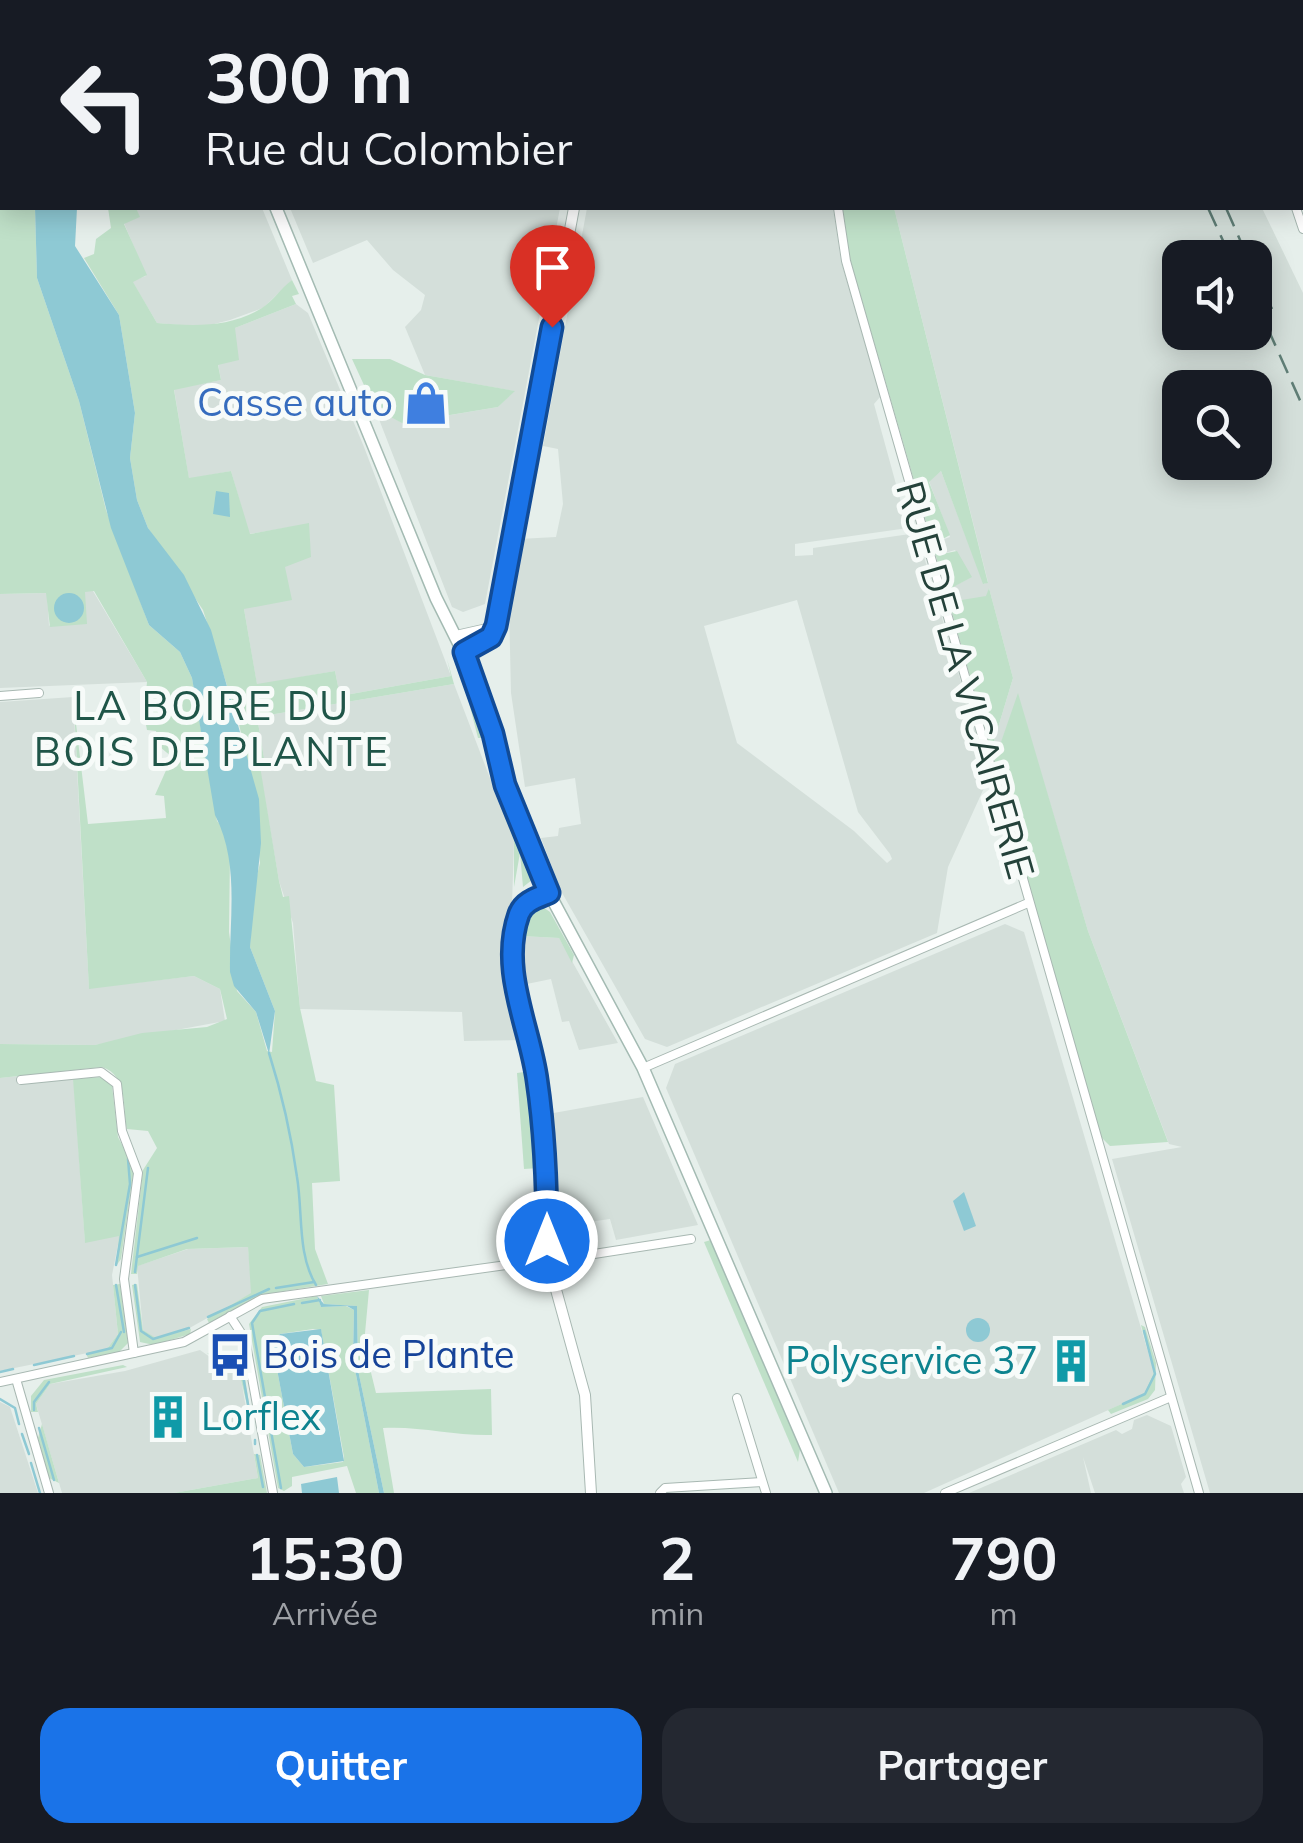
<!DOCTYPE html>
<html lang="fr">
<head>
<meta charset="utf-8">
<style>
	:root { --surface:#171b24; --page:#242831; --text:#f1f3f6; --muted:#9ea1a6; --accent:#1a73e8 }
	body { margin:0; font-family:Mulish,sans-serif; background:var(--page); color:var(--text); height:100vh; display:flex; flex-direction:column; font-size:38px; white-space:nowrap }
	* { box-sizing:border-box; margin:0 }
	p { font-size:32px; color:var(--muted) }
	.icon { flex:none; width:55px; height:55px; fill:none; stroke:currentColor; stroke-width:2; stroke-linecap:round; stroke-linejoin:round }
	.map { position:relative; height:1493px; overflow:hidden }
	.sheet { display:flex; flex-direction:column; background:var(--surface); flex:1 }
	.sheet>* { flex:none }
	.top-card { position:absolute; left:0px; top:0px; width:1305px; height:210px; box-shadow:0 5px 25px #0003; background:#171b24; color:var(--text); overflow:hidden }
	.fabs { position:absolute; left:1162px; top:240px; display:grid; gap:20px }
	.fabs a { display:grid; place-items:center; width:110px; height:110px; border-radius:20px; background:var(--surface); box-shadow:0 5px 25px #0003; font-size:50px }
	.pin { position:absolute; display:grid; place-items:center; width:85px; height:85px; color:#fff; margin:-102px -42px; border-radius:50% 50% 50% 0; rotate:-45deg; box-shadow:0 0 10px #0007 }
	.pin .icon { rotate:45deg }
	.me { position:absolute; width:110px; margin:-55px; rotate:0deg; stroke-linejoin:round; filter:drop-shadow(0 0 8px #0008) }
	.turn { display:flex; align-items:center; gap:35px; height:210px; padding:0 40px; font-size:45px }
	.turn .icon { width:130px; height:130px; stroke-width:2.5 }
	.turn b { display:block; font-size:70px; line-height:85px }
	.eta { display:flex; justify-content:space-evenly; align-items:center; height:170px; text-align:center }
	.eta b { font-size:60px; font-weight:700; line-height:70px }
	.button { display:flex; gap:20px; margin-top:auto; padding:20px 40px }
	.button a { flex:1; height:115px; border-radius:30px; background:var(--accent); color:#fff; font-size:40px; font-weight:700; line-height:115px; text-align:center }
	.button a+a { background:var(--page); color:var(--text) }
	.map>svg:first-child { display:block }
</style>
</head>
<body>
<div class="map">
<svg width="1303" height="1493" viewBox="0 0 1303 1493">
	<rect width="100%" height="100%" fill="#e6efeb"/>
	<g fill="#d4dfda" fill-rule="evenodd">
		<polygon points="200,0 599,0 598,2"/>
		<polygon points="626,0 788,0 788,2 625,2"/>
		<polygon points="907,0 1151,0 1152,2 907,2"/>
		<polygon points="136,208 262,208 292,280 263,308 230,320 202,327 157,323 132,281 146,276 124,223 139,217"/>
		<polygon points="290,208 560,208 485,604 463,612 452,607 375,409 403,423 498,407 514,391 425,375 405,327 421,310 425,295 393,270 367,240 313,263"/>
		<path d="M587,208h246l8,53 36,124 3,12 -6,7 34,124 -113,16v12l18,-1v-7l104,-15 72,244 -41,90 -11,66 -270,114 -22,-8 -84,-148 -20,-53 17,-2 1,-8 22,-4 -6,-46 -50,9 -14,-94 -2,-88 10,-66 37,-2 7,-33 -5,-55 -15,-3zM797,600l61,212 32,42 2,5 -5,4 -33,-32 -117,-88 -33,-117z"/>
		<path d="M894,208h368l41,85v1200h-93l-98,-334 70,-12 -13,-3 -81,-213 -70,-235 -24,66 -3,-11 22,-73 -24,-90 -2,8 -18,6h-20l-3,-11 25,-14 -16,-27 -13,4 -3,-13 11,-4 -21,-56 12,-10 43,113 4,-2zM1180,258h75v74h-75zM1180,388h75v74h-75z"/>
		<polygon points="296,304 308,313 364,447 451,676 340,696 335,671 257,685 244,609 285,566 309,524 249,534 231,471 189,479 174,389 221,380 218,364 235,328"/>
		<polygon points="85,591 93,591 147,682 0,688 0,594 47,593 49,626"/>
		<polygon points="454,684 514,841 510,968 523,1040 464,1041 462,1012 300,1009 293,923 279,881 258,759 264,758 257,717"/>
		<polygon points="73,697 89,988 194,976 220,989 225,1021 95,1045 0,1044 0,702"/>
		<polygon points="1005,924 1024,932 1154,1372 1144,1394 924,1493 839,1493 666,1088 675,1064"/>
		<polygon points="521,936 559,938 618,1043 579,1050 569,1021 562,1022 551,979 522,985"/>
		<polygon points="73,1070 85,1242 120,1235 112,1275 118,1334 107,1349 0,1371 0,1078"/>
		<polygon points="643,1097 698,1225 616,1240 610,1219 554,1227 552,1182 557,1164 551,1159 548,1114"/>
		<polygon points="248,1247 252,1293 177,1335 155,1338 143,1330 137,1266 188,1249"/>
		<polygon points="200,1350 241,1379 258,1478 174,1493 62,1493 36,1404 50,1384 125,1371"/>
		<polygon points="0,1402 10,1407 38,1493 0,1493"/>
		<polygon points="1147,1415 1171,1426 1186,1477 1181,1484 1184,1493 1095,1493 1083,1457 1091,1493 969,1493 1116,1430 1122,1434 1132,1429 1134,1420"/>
	</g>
	<g fill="#bfe0c8" fill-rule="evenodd">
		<path d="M0,0l27,2h-25v206h33l2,70 42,123 27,109 43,115 31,27 12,26 25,143 9,10 4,23 -1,78 8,59 19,21 11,39 5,1 3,-41 -25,-64 2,-51 8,-33 -8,-83 -14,-60 -35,-110 -55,-82 -11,-28 -7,-42 5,-45 -16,-98 -35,-57 10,-4 2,-15 15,-11 -3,-20h28l4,9 -16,7 23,51 -14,7 24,41c36,3 73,5 105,-15 11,-7 19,-20 30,-28l7,14 -7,2 4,8 -61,24 4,32 -21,5 3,15 -47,10 15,88 42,-7 19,63 59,-11 2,34 -26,10 7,33 -48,9 13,75 78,-13 5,25 111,-20 -4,-17 7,25 -197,33 7,41 -5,2 20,121 4,16 6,-1 11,112 16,73 18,4 6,96 -28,2 3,66 13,35 -68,11 -51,28 -2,-4 44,-26 -3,-46 -61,2 -49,17 -1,8h-6l12,-104 14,-22 -9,-17 -21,-2c-5,-22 2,-53 -25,-62l-102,11v-34l95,1 47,-12 65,-6 20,-8 -7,-30 -26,-13 -105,13 -15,-282 14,117 78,-6 -2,-22 -9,-1 17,-38 -12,-10 -4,-16 -9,-1 -7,-36 6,-2 1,-10 -53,-91 -9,1 2,32 -37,3 -4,-34 -46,1z"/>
		<polygon points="842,208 894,208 988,583 983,584 941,471 929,482 950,535 939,541 942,554 957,551 972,577 946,591 850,259"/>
		<polygon points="352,359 390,359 425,375 515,391 498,407 402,423 375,409"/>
		<polygon points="989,588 1013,678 991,751 949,602 986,596"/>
		<polygon points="466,691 472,693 488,738 478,738"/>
		<polygon points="1018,693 1088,931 1168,1142 1110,1146 1099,1135 994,762"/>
		<polygon points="494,789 503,793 532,880 523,887 520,853 514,887 514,841"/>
		<polygon points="540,905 550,912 574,955 572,963 559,938 521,936 525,914"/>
		<polygon points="531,1071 540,1168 524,1169 517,1073"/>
		<polygon points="102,1077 112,1086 118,1137 134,1168 121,1259 116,1266 119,1236 85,1243 73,1079"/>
		<polygon points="711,1240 800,1449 798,1462 704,1242"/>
		<polygon points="120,1284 128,1343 119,1352 88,1358 86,1353 107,1349 118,1334 113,1285"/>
		<polygon points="137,1284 143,1330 156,1338 191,1329 190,1334 154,1345 140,1342 132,1285"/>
		<path d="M369,1290l-5,54 12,49 115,-4 1,46c-38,1 -71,-9 -109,-7l11,65h-10l-26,-123 -1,-64 -33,-2 -3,-8z"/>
		<path d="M317,1296l4,11 25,-1 8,4 -1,49 26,134h-23l-9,-27 -55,11v9l-8,5 -6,-3 -29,-164 13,-17zM313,1329l8,1 23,127 -1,5 -39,5 -11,-13 -21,-111 8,-9z"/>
		<polygon points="1141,1325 1145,1327 1156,1363 1155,1390 1148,1399 1111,1414 1108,1410 1144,1394 1154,1372"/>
		<polygon points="207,1353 243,1364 253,1430 241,1380"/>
		<polygon points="123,1365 127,1367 50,1384 36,1404 38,1412 31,1412 31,1396 44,1380"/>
		<polygon points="42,1424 59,1483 49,1478 38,1438"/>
		<polygon points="254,1454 260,1455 267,1493 174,1493 258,1478"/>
	</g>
	<g fill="#8ec9d4">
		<path d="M35,208h42l-2,38 44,69 16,98 -5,45 7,42 11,28 36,47 27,55 48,169 2,44 -11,104 25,64 -6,43 -13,-42 -22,-26 -4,-14c-1,-55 10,-108 -15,-157l-23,-137 -12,-26 -31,-27 -38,-97 -32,-127 -42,-123z"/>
		<polygon points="216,491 229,493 230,517 213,514"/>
		<circle cx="69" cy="608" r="15"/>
		<polygon points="964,1192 976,1226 964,1231 953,1201"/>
		<polygon points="317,1296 324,1304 357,1306 358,1370 384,1493 379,1493 353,1359 354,1310 347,1306 321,1307"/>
		<circle cx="978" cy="1330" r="12"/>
		<polygon points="321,1329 344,1461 304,1467 293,1454 272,1343 280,1334"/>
		<polygon points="337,1477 339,1493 302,1493 301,1484"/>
	</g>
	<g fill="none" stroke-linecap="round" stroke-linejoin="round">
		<g stroke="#8ec9d4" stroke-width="2.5">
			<path d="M269,1053c13,41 22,81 28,124 6,35 0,77 19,108"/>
			<polyline points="137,1257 197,1238"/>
			<polyline points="116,1265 130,1184 128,1159"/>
			<polyline points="135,1272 148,1168"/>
			<polyline points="116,1285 124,1332"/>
			<polyline points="135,1285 141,1331 153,1339 189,1328"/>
			<polyline points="276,1288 314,1282"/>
			<polyline points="302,1303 320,1300"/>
			<polyline points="208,1317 269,1289"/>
			<polyline points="87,1354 112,1348 121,1332"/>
			<polyline points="226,1363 244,1375"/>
			<polyline points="34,1365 74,1356"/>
			<polyline points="0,1372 13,1369"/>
			<polyline points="243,1376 252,1427"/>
			<polyline points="0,1399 15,1408 19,1424"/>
			<polyline points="1123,1404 1145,1394 1155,1374 1144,1331"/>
			<polyline points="34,1410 34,1402 49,1382"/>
			<polyline points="39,1428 54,1480"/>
			<polyline points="22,1434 29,1454"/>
			<polyline points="255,1440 255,1444"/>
			<polyline points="257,1455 263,1487"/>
			<polyline points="31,1463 40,1493"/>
			<polyline points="281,1488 252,1323 260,1311 294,1304"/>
		</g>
		<g stroke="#a8b8b2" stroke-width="10">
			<g id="minor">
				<polyline points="793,0 794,2"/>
				<polyline points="1230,0 1231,2"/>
				<polyline points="838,208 846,261 1199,1493"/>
				<polyline points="1296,208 1303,229"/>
				<polyline points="0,696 39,693"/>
				<polyline points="643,1068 1028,903"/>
				<polyline points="21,1080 101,1072 117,1084 122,1131 138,1173 124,1279 134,1353"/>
				<polyline points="230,1316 245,1339 273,1493"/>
				<polyline points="16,1379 49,1493"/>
				<polyline points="0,1382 184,1342 262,1299 535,1261 556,1253 594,1254 691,1239"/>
				<polyline points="737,1398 766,1493"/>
				<polyline points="660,1493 665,1488 762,1482"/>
				<polyline points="945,1493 1171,1397"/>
			</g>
		</g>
		<g stroke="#a8b8b2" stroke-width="12">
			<g id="tertiary">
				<polyline points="613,2 613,0"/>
				<polyline points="456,636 487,629 494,619"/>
				<polyline points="463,652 491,637 496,626 574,208"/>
				<polyline points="546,886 520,903 514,981 541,1110 547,1257 585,1395 591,1493"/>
				<polyline points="522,907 549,893"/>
			</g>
		</g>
		<g stroke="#a4bbb3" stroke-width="14">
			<g id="secondary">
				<polyline points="187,0 188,2"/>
				<polyline points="276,208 436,598 463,652 493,734 505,785 549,893 643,1068 826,1493"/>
			</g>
		</g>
		<use href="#minor" stroke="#fff" stroke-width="8"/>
		<use href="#tertiary" stroke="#fff" stroke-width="10"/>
		<use href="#secondary" stroke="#fff" stroke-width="11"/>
		<g stroke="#5f7d75" stroke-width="2.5" stroke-dasharray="20 10" stroke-linecap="butt">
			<polyline points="1106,0 1107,2"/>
			<polyline points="1133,0 1134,2"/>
			<polyline points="1208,208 1231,258"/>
			<polyline points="1226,208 1248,258"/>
			<polyline points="1255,272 1272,309"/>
			<polyline points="1255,300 1303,407"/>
		</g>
	</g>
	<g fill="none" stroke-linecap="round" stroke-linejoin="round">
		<g stroke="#114b97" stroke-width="25">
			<path id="route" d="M547,1241c0,-54 -2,-107 -10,-161 -7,-53 -38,-110 -18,-166 5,-13 18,-16 30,-21l-44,-108 -12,-51 -29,-82 27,-15 5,-11 56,-299"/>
		</g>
		<use href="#route" stroke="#1a73e8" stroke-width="18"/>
	</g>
	<defs>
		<g id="shop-bare" transform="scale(3.45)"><path d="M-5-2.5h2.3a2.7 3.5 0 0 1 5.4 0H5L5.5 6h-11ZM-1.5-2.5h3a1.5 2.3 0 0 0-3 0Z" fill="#3f7fe0" stroke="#f7fbf9" stroke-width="2.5" paint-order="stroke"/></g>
		<g id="bus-bare" transform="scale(3.45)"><path d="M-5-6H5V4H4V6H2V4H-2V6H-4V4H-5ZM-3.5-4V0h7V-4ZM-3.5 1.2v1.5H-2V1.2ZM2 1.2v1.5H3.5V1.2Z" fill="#1a4fb4" stroke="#f7fbf9" stroke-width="2.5" paint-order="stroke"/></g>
		<g id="building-bare" transform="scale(3.45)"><path d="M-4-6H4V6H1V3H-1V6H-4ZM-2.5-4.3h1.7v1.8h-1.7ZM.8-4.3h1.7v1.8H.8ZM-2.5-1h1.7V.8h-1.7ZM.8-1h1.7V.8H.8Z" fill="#0f9aa8" stroke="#f7fbf9" stroke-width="2.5" paint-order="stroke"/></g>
	</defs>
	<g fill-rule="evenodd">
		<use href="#shop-bare" x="426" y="403"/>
		<use href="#bus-bare" x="230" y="1355"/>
		<use href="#building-bare" x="1071" y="1361"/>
		<use href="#building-bare" x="168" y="1417"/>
	</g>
	<g text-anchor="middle" stroke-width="10" stroke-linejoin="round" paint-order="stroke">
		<g font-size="38" fill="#366cbe" stroke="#f7fbf9" text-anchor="end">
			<text x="393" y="416">Casse auto</text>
		</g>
		<g font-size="38" fill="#24423a" stroke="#f7fbf9">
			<text transform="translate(965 680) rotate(74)" y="13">RUE DE LA VICAIRERIE</text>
		</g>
		<g font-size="38" fill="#164399" stroke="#f7fbf9" text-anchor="start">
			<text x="263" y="1368">Bois de Plante</text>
		</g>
		<g font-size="38" fill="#0d838f" stroke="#f7fbf9" text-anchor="end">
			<text x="1038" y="1374">Polyservice 37</text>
			<text x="201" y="1430" text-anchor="start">Lorflex</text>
		</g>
		<g font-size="40" letter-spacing="2.5" fill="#1f5548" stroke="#f7fbf9">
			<text x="212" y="720">LA BOIRE DU<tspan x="212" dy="46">BOIS DE PLANTE</tspan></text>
		</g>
	</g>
</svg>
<div class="fabs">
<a><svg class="icon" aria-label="sound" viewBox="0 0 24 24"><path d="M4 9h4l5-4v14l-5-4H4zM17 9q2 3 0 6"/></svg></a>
<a><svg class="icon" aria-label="search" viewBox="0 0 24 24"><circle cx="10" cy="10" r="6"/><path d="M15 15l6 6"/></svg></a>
</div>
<div class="pin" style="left:552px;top:327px;background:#d93025"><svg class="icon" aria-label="arrive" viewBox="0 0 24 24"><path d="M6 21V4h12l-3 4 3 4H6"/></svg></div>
<svg class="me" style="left:547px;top:1241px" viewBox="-20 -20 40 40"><circle r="17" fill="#1a73e8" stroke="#fff" stroke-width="3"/><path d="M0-11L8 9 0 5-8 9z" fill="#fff"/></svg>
<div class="top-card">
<div class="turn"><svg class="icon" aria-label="left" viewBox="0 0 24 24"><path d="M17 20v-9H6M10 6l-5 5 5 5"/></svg><div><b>300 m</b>Rue du Colombier</div></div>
</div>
</div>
<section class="sheet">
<div class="eta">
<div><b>15:30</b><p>Arrivée</p></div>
<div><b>2</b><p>min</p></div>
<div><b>790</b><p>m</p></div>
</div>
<div class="button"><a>Quitter</a><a>Partager</a></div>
</section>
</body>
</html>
